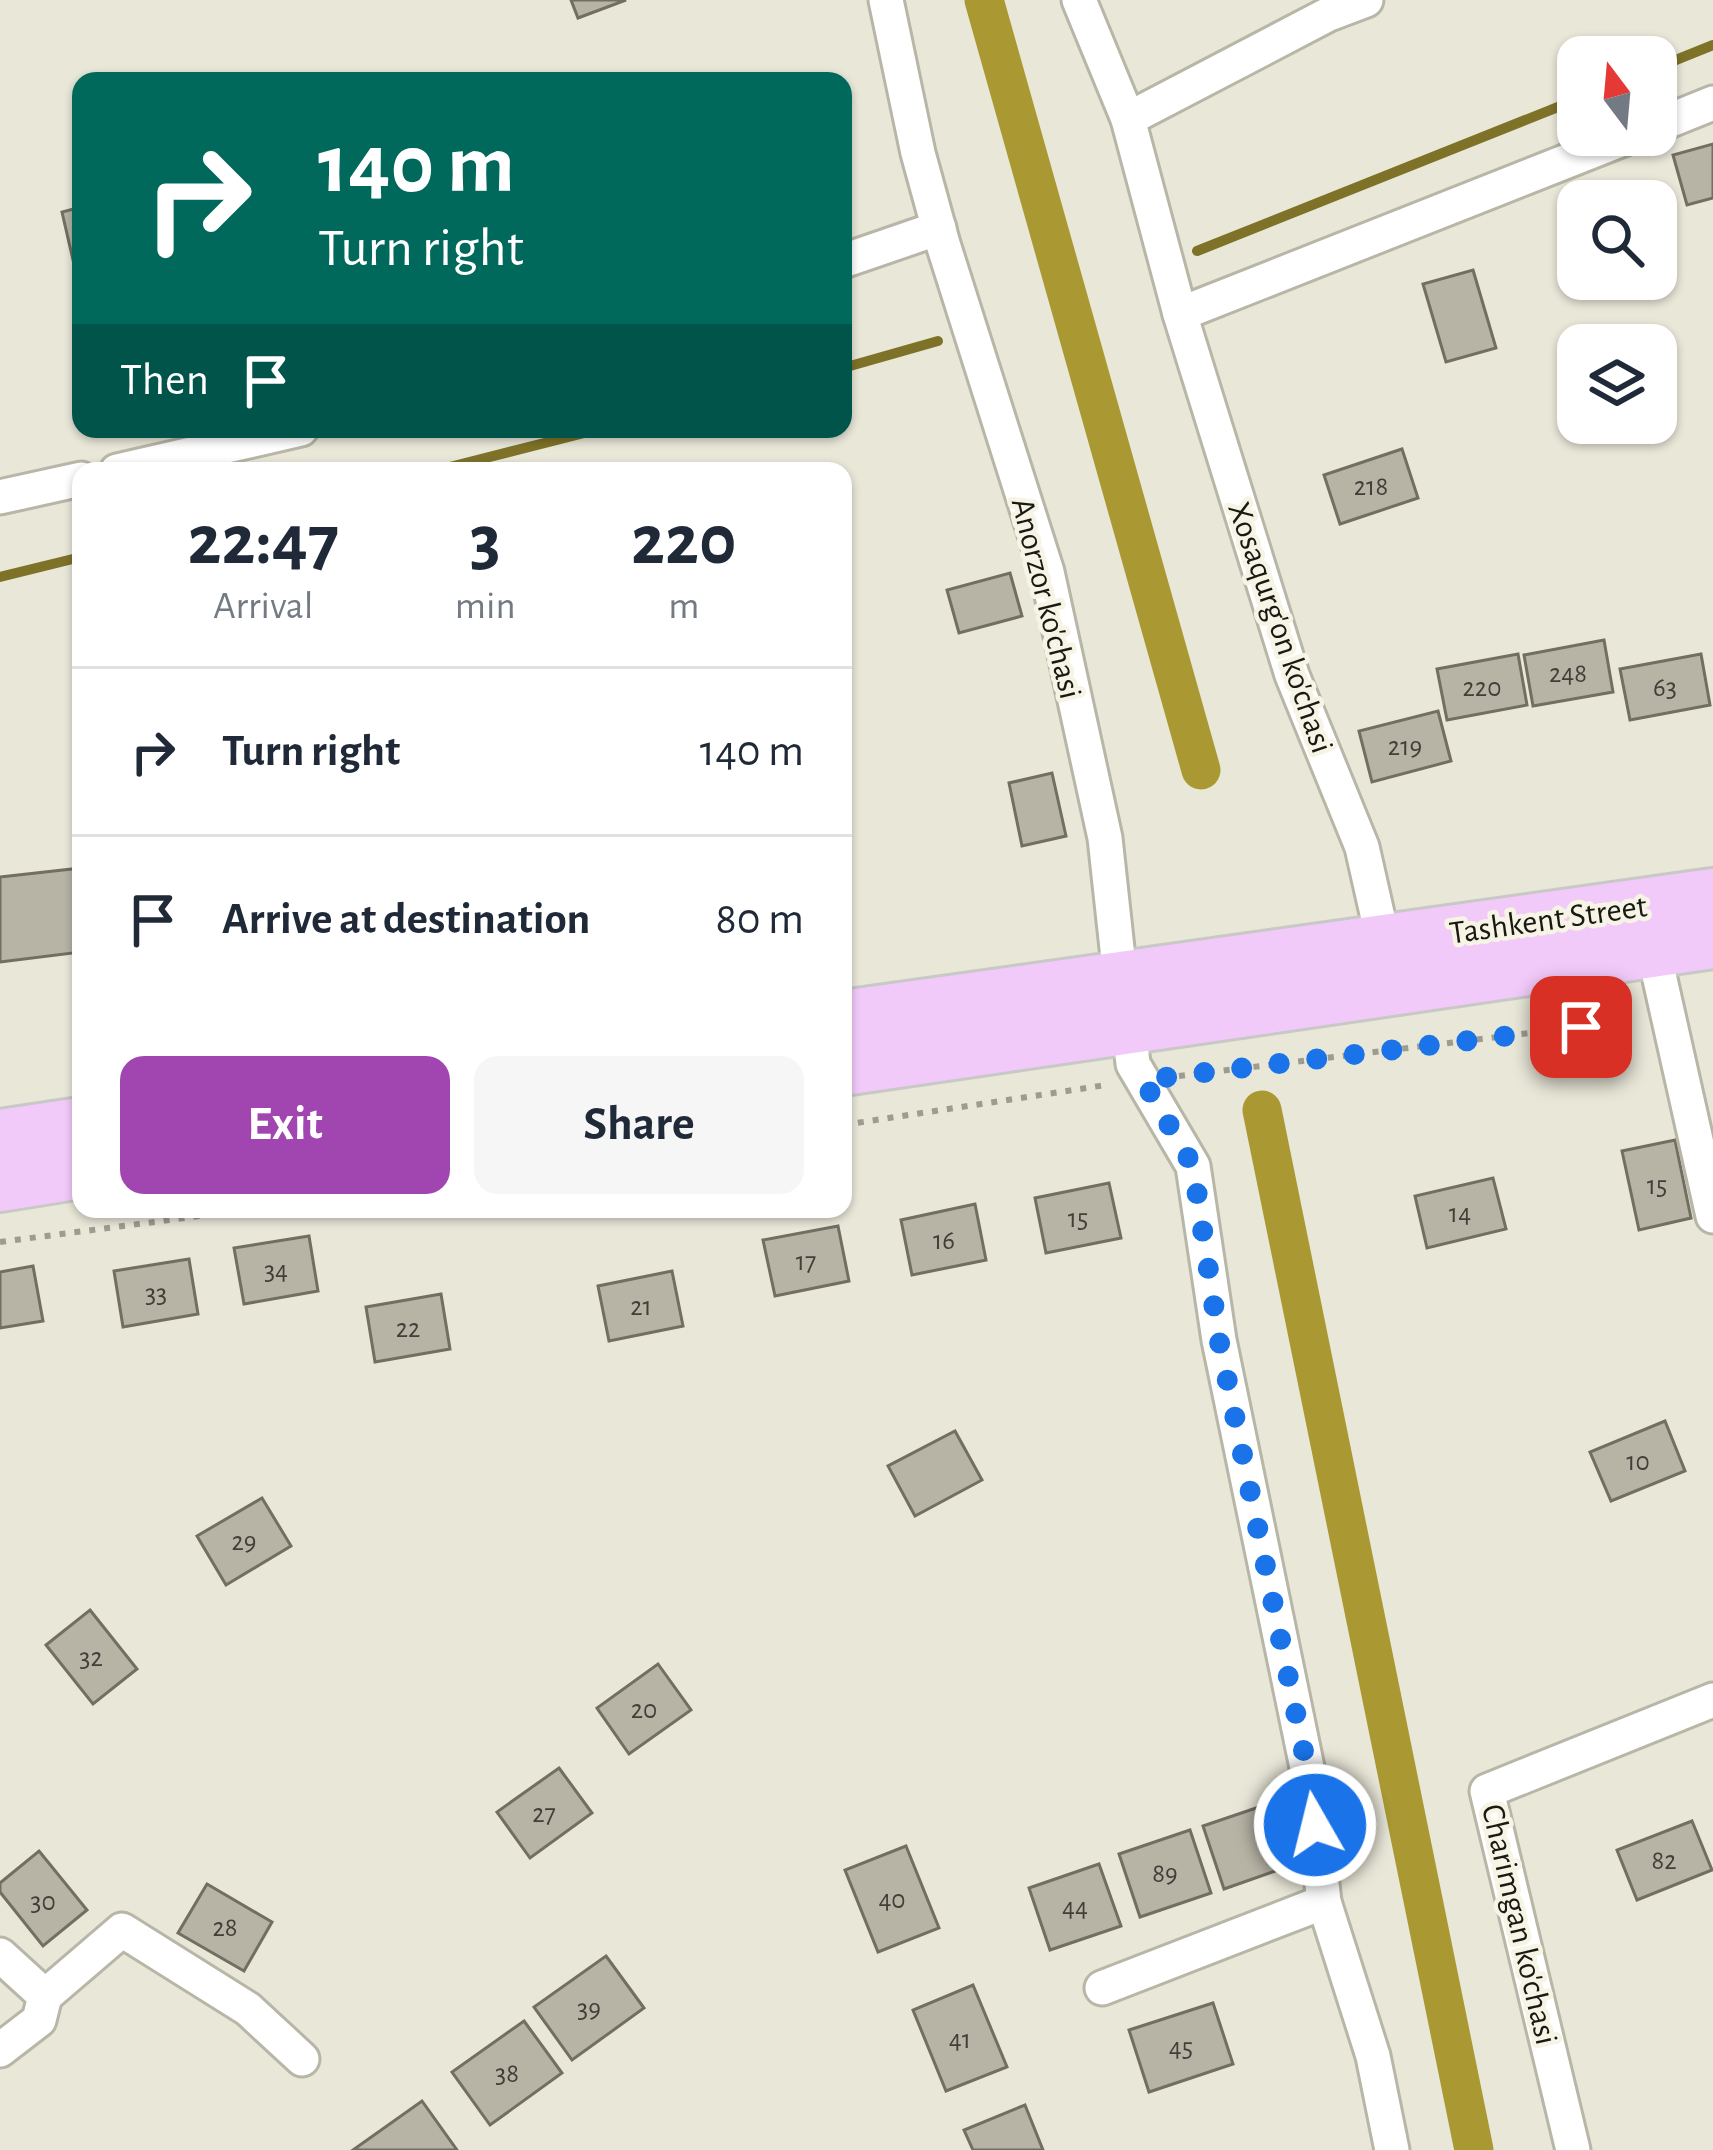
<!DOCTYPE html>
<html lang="en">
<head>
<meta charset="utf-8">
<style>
	:root { --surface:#fff; --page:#f6f6f7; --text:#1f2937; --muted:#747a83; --line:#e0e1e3; --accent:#a146b1 }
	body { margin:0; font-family:"Alegreya Sans",sans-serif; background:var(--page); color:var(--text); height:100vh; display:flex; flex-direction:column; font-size:45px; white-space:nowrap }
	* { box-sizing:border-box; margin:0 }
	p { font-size:39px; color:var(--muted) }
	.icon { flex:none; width:66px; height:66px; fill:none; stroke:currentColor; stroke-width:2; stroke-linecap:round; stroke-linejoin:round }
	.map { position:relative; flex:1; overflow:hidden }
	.panel { position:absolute; left:72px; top:462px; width:780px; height:756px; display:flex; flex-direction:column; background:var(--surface); border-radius:24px; box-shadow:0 3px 9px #0004 }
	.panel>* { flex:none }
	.banner { position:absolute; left:72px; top:72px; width:780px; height:366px; border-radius:24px; box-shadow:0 3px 9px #0004; background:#00695c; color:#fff; overflow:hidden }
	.needle { width:78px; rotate:344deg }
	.controls { position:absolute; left:1557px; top:36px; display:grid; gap:24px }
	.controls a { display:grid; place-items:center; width:120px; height:120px; border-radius:24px; background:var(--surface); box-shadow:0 3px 9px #0004; font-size:60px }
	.pin { position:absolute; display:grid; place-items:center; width:102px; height:102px; color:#fff; margin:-51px; border-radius:24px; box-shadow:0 6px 18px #0006 }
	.me { position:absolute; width:132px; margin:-66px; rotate:352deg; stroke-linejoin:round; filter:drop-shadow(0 0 9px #0008) }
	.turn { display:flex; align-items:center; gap:42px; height:252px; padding:0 48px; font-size:54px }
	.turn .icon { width:156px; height:156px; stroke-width:2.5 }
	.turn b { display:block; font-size:84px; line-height:102px }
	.then { display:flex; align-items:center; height:114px; padding:0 48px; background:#0003; gap:24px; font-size:45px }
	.eta { display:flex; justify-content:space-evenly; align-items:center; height:204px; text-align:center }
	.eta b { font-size:72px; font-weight:700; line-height:84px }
	.primary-button { display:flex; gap:24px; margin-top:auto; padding:24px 48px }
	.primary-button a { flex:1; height:138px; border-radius:24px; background:var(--accent); color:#fff; font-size:48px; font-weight:700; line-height:138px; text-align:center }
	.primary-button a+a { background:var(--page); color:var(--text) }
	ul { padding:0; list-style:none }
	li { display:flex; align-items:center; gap:36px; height:168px; padding:0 48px; border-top:3px solid var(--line) }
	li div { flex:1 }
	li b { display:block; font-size:45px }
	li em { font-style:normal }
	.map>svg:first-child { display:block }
</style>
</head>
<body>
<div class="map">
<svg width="1713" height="2150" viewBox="0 0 1713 2150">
	<rect width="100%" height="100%" fill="#e9e7d8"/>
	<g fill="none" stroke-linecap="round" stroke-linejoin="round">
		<g stroke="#7e7229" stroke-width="10">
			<polyline points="1656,68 1713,45"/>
			<polyline points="1197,251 1578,99"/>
			<polyline points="843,368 938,341"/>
			<polyline points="434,471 600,429"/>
			<polyline points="0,577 81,557"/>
		</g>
		<g stroke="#a93" stroke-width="39">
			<polyline points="984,0 1201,770"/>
			<polyline points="1262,1110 1474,2150"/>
		</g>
	</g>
	<g fill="#b7b4a6" stroke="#716f62" stroke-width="3">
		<polygon points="571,0 626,0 578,18"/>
		<polygon points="1713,144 1713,198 1687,205 1673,155"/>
		<polygon points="81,207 81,258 73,260 62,212"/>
		<polygon points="1473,270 1496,348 1446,362 1423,284"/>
		<polygon points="1402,449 1418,498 1340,524 1324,475"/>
		<polygon points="1010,573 1022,616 959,633 947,590"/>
		<polygon points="1604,640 1613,692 1533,706 1524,655"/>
		<polygon points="1518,654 1527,705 1447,720 1437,669"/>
		<polygon points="1701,654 1710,705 1630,720 1620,669"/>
		<polygon points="1438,711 1451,761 1372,782 1359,731"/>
		<polygon points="1052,773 1066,836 1022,846 1009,783"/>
		<polygon points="81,868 81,952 0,962 0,877"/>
		<polygon points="1675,1140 1691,1218 1639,1230 1622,1151"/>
		<polygon points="1493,1178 1506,1229 1427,1248 1415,1196"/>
		<polygon points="1109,1183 1121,1238 1046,1253 1035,1198"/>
		<polygon points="975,1204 986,1260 912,1275 901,1220"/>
		<polygon points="838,1226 849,1281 775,1296 763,1240"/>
		<polygon points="309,1236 318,1291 244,1304 234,1248"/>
		<polygon points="189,1259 198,1314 123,1327 114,1271"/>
		<polygon points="33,1266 43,1321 0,1328 0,1272"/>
		<polygon points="672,1271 683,1326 609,1341 598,1286"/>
		<polygon points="441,1294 450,1349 375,1362 366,1307"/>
		<polygon points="1665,1421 1685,1471 1611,1501 1590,1452"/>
		<polygon points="955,1431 982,1480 915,1516 888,1466"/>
		<polygon points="262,1498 291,1546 226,1585 197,1536"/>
		<polygon points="90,1610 137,1669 93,1704 46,1645"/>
		<polygon points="658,1664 691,1710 629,1754 597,1708"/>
		<polygon points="559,1768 592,1813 530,1858 497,1812"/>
		<polygon points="1274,1802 1295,1864 1224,1889 1203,1826"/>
		<polygon points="1692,1821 1712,1870 1637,1900 1617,1850"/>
		<polygon points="1190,1830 1211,1893 1140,1917 1119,1854"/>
		<polygon points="906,1846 939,1928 878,1952 845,1870"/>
		<polygon points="39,1851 87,1910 43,1946 0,1892 0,1883"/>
		<polygon points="1099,1864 1121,1926 1050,1950 1029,1888"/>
		<polygon points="207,1884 272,1922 244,1971 178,1933"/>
		<polygon points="606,1956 644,2008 572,2060 534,2007"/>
		<polygon points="973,1985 1007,2067 946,2091 913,2010"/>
		<polygon points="1213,2003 1233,2064 1149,2092 1129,2030"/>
		<polygon points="524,2021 562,2073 490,2125 452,2072"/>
		<polygon points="422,2101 457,2150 353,2150"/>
		<polygon points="1025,2105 1043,2150 973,2150 964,2130"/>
	</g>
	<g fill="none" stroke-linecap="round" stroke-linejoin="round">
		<g stroke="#b8b6a7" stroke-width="39">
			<g id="minor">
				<polyline points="886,0 918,153 943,244 1047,572 1105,838 1120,976"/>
				<polyline points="1079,0 1128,119 1180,314 1292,675 1362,847 1383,940"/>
				<polyline points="1128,119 1329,14 1366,0"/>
				<polyline points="1656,126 1713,103"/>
				<polyline points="843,261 939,228"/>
				<polyline points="1180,314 1633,135"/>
				<polyline points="117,471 301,429"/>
				<polyline points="0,497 81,479"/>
				<polyline points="1653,948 1713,1216"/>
				<polyline points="1129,1026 1133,1064 1193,1166 1219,1340 1311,1787 1324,1902 1373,2056 1392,2150"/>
				<polyline points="0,1955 45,1996 39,2020 0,2050"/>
				<polyline points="1102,1988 1324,1902"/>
				<polyline points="45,1996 122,1930 248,2009 302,2059"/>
				<polyline points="1573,2150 1487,1791 1713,1700"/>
			</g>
		</g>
		<g stroke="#c8c8c6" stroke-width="60">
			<g id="trunk">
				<polyline points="843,1018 1713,896"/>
				<polyline points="843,1068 1713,941"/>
				<polyline points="0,1137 81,1125"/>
				<polyline points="0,1184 81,1171"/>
			</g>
		</g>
		<g stroke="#9e9c91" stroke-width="6" stroke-dasharray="6 9" stroke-linecap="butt">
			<polyline points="1179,1076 1636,1020"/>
			<polyline points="843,1125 1106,1085"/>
			<polyline points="0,1242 254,1209"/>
		</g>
		<use href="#minor" stroke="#fff" stroke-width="33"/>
		<use href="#trunk" stroke="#f2cafa" stroke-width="54"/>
	</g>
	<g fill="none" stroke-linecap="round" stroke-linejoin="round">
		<polyline stroke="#1a73e8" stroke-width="21" stroke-dasharray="0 37.8" points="1315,1825 1311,1787 1219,1340 1193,1166 1143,1080 1581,1027"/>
	</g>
	<g text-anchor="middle" stroke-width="9" stroke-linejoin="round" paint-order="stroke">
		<g font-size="27" fill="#403f38">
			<text x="1371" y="495">218</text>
			<text x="1568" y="682">248</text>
			<text x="1482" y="696">220</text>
			<text x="1665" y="696">63</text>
			<text x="1405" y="755">219</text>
			<text x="1657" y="1194">15</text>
			<text x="1460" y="1222">14</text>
			<text x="1078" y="1227">15</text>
			<text x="944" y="1249">16</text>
			<text x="806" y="1270">17</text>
			<text x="276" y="1279">34</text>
			<text x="156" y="1302">33</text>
			<text x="641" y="1315">21</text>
			<text x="408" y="1337">22</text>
			<text x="1638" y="1470">10</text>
			<text x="244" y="1550">29</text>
			<text x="91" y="1666">32</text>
			<text x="644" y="1718">20</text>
			<text x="544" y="1822">27</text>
			<text x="1664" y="1869">82</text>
			<text x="1165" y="1882">89</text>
			<text x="892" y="1908">40</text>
			<text x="43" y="1910">30</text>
			<text x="1075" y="1916">44</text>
			<text x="225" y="1936">28</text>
			<text x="589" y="2017">39</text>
			<text x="960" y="2048">41</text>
			<text x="1181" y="2056">45</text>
			<text x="507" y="2082">38</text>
		</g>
		<g font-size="33" fill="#191813" stroke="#f6f4e5">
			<text transform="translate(1048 598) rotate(76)" y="12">Anorzor ko'chasi</text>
			<text transform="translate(1282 627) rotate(71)" y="12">Xosaqurg'on ko'chasi</text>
			<text transform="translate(1548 918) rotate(-8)" y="12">Tashkent Street</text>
			<text transform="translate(1521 1924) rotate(77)" y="12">Charimgan ko'chasi</text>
		</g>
	</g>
</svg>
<div class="controls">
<a><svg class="needle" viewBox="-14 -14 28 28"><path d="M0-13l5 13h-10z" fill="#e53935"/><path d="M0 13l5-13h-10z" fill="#747a83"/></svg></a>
<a><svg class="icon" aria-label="search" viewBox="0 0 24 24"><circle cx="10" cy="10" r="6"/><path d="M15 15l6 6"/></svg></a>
<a><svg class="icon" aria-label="layers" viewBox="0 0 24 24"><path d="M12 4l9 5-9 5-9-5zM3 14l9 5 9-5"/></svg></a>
</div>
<div class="pin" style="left:1581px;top:1027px;background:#d93025"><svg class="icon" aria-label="arrive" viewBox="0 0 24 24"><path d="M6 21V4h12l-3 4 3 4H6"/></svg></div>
<svg class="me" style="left:1315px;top:1825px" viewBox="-20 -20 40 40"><circle r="17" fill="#1a73e8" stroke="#fff" stroke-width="3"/><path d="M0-11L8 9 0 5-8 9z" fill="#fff"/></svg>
<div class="banner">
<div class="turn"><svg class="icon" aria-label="right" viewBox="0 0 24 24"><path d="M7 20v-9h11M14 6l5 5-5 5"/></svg><div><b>140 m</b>Turn right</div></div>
<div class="then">Then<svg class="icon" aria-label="arrive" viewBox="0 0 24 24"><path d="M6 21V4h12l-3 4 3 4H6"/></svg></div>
</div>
<section class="panel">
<div class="eta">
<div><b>22:47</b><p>Arrival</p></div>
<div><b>3</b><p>min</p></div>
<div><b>220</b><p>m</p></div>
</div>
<ul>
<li><svg class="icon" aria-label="right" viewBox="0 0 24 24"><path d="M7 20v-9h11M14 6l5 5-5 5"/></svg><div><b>Turn right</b></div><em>140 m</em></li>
<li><svg class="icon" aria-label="arrive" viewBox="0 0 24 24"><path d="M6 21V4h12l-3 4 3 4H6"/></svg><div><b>Arrive at destination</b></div><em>80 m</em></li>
</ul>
<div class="primary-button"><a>Exit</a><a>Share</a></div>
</section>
</div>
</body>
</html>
